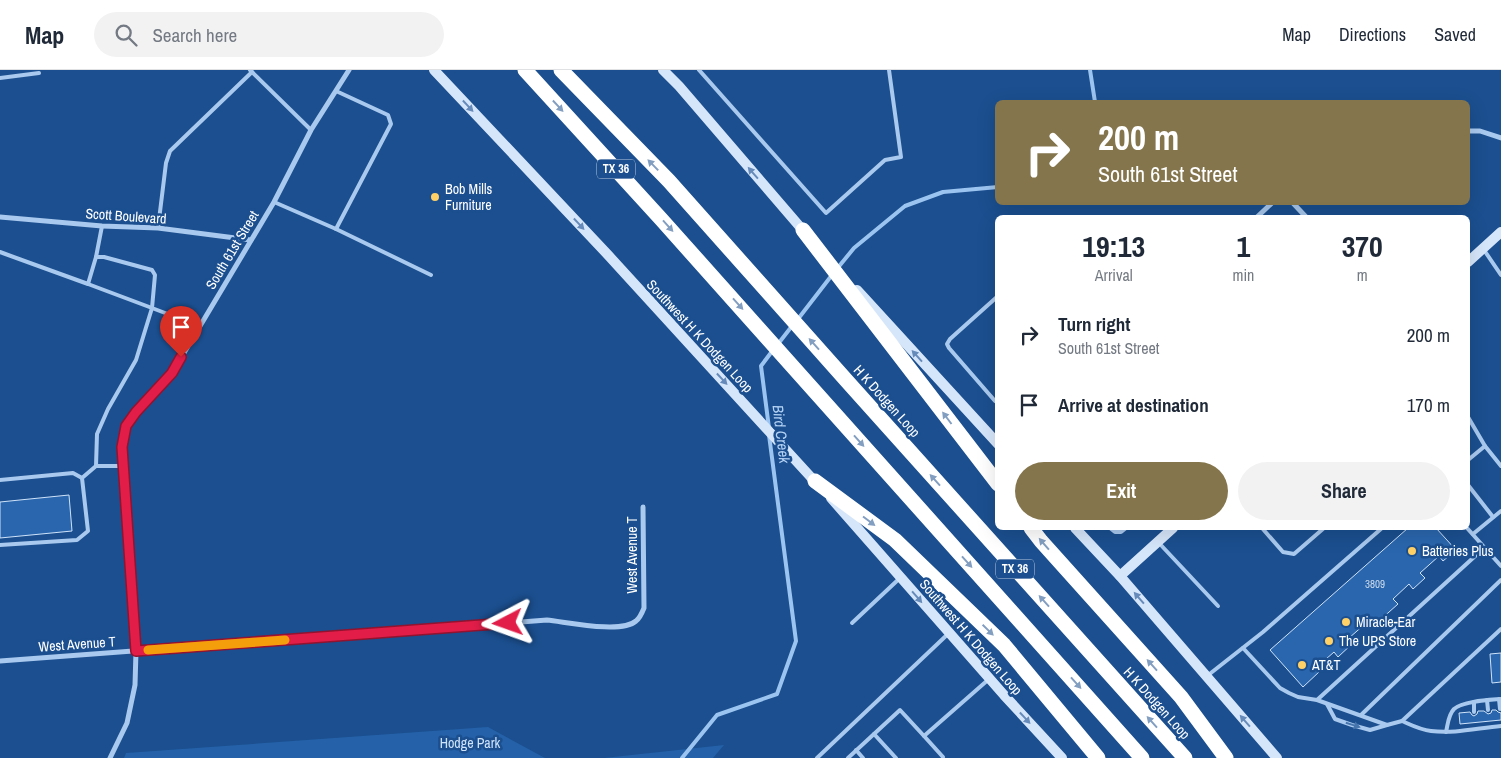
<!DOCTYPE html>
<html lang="en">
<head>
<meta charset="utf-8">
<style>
	:root { --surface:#fff; --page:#f2f2f3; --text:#1f2937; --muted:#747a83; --line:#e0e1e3; --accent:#84754c }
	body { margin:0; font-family:"Archivo Narrow",sans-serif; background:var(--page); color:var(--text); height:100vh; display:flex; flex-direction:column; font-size:19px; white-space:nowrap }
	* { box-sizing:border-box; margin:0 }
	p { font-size:16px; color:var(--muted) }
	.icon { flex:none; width:28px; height:28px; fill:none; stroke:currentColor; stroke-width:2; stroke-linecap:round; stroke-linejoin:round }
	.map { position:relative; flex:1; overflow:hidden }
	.details { position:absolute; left:995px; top:145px; width:475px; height:315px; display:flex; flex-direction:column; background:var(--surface); border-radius:8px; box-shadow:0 5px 20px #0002 }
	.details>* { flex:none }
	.banner { position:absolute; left:995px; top:30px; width:475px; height:105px; border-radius:8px; box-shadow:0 5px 20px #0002; background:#84754c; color:#fff; overflow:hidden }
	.pin { position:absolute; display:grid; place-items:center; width:42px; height:42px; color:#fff; margin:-51px -21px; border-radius:50% 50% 50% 0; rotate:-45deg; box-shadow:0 0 5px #0007 }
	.pin .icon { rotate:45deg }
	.me { position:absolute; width:55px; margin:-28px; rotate:266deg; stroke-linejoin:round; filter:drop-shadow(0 0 4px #0008) }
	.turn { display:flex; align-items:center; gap:18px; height:105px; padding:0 20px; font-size:22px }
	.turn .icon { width:65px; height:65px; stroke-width:2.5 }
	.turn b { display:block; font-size:35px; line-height:42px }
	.eta { display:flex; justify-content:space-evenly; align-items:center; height:85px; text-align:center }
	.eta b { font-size:30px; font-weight:700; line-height:35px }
	.action { display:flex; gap:10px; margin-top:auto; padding:10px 20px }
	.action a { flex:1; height:58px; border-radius:30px; background:var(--accent); color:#fff; font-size:20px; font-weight:700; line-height:58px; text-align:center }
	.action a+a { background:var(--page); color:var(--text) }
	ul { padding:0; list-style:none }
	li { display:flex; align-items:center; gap:15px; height:70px; padding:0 20px }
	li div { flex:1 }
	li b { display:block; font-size:19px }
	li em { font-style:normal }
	header { display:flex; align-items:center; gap:30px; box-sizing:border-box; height:70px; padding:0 25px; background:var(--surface); border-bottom:1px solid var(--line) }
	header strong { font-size:24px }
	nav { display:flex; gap:28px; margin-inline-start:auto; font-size:18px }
	.search { width:350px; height:45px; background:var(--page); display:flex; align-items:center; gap:12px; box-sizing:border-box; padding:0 18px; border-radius:28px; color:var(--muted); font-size:19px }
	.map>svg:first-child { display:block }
</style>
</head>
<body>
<header>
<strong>Map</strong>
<div class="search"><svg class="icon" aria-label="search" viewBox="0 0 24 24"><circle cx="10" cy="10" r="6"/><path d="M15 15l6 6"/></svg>Search here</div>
<nav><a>Map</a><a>Directions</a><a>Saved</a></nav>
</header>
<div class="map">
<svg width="1501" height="688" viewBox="0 0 1501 688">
	<rect width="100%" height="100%" fill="#1b4f8f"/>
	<g fill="#2461a8">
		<polygon points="488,657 545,688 124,688 126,683"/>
		<polygon points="724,675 713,688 604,688"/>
	</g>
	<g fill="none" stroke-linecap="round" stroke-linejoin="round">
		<g stroke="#9cc4f0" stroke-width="4">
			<polyline points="1090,0 1095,32"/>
			<polyline points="836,200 854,178 905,136 943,122 998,117"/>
			<polyline points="798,249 832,205"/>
			<polyline points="778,274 792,256"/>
			<polyline points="769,358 761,296 773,280"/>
			<polyline points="682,688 717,645 777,624 796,571 769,365"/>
		</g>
	</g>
	<g fill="#2a66ad" stroke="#cfe3fa">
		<polygon points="69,425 72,461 0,468 0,432"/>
		<polygon points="1408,458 1436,458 1456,480 1443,491 1439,486 1420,503 1425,508 1413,519 1409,514 1393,529 1398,534 1370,559 1365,554 1349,568 1353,573 1338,587 1334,582 1317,597 1320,601 1303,617 1270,580"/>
		<polygon points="1501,583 1501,612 1492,613 1490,584"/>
		<polygon points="1492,640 1496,640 1498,642 1501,643 1501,650 1460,654 1459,643 1470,642 1472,645 1474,646 1477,644 1478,641 1484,641 1488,644 1491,643"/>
	</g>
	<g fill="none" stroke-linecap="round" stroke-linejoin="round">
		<g stroke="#a9c9ee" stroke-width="4">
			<polyline points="250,0 311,60"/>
			<polyline points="699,0 826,143 885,90 901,87 889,0"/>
			<polyline points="0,8 39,3"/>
			<polyline points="274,132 336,159 391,54 388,45 336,21"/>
			<polyline points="102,156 96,187 104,187 152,200 155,205 152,238 199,256"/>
			<polyline points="158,158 166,93 170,81 252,2"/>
			<polyline points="336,159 431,205"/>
			<polyline points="1484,180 1501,205"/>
			<polyline points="0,182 88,214 96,187"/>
			<polyline points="88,214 152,238 136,290 108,339 97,364 96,396"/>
			<polyline points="998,226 950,269 947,274 949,278 995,331 998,332"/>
			<polyline points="1468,347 1485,376"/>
			<polyline points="1468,390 1485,376 1501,396"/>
			<polyline points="0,410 73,403 82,408"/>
			<polyline points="1468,415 1493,447"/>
			<polyline points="1110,458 1115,462 1121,462 1126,458"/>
			<polyline points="1262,458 1283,482 1294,484 1324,458"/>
			<polyline points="1467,458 1501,496"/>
			<polyline points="1473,464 1501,441"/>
			<polyline points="1159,473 1218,536"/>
			<polyline points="0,475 77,470 88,461 82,408 96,396 123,396"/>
			<polyline points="852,553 900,508"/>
			<polyline points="1243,578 1280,618 1289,623 1298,627 1317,630 1387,655 1402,651 1501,559"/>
			<polyline points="1207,606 1263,562 1382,458"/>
			<polyline points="1499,629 1500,639"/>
			<polyline points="1317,630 1484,478"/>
			<polyline points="1487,630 1488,640"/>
			<polyline points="1474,632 1474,642"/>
			<polyline points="1327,634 1335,649 1352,655 1370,660 1387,655"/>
			<polyline points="1361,645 1501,510"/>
			<path d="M1402,651c9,4 19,9 29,10 23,3 47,-3 70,-5"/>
			<path d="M1446,662c2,-8 2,-17 8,-23 9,-8 35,-9 47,-10"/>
			<polyline points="874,664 896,688"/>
			<polyline points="856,680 863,688"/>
			<polyline points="943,687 924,666 989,609"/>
			<polyline points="817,688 949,563"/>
			<polyline points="848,688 900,640 924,666"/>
		</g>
		<g stroke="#a9c9ee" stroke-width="5">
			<polyline points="1468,61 1480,61 1501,68"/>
			<polyline points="1292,132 1307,148"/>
			<polyline points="0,147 102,156 158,158 251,170"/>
			<polyline points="1256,148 1273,132"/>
			<path d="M0,591l547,-41c20,2 74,14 89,1 4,-3 6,-8 8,-13l-1,-101"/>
			<polyline points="110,688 127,653 135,615 136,581 122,377 127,356 137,342 172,303 274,132 311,60 349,0"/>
		</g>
		<g stroke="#d6e6fa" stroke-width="10">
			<polyline points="434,0 609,186 819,416"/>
			<polyline points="663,0 679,16 807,165"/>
			<polyline points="1468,192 1501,162"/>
			<polyline points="857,220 998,374"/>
			<polyline points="831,428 1004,625 1062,688"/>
			<polyline points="1075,458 1120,506 1277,688"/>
			<polyline points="1120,506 1173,458"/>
		</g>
		<g stroke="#fff" stroke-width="15">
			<polyline points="525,0 661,149 1142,688"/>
			<polyline points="561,0 669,111 846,310 1185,688"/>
			<polyline points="803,160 998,414"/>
			<polyline points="815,411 895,470 1004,575 1098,688"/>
			<polyline points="1031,458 1041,471 1181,627 1226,688"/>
		</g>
	</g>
	<defs><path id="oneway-solid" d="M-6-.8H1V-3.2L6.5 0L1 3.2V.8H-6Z" transform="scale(1.25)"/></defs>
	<g fill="#668bba">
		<use href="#oneway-solid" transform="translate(468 36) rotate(47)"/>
		<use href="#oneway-solid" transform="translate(753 103) rotate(-131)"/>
		<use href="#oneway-solid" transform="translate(579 154) rotate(47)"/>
		<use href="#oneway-solid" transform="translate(917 286) rotate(-132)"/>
		<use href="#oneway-solid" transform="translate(722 309) rotate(47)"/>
		<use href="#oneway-solid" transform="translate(917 527) rotate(49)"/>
		<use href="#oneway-solid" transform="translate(1139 528) rotate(-131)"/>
		<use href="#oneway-solid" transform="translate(1025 648) rotate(47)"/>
		<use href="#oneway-solid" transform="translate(1245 651) rotate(-131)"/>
	</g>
	<g fill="#829ec1">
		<use href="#oneway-solid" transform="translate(558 36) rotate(47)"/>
		<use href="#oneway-solid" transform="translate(653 95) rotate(-134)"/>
		<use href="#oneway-solid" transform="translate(668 156) rotate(48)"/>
		<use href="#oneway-solid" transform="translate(738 234) rotate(48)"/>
		<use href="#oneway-solid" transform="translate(814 274) rotate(-132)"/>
		<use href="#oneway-solid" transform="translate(947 348) rotate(-127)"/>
		<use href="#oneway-solid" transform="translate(859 371) rotate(48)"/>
		<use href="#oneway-solid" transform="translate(935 410) rotate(-132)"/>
		<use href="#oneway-solid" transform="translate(869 451) rotate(37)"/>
		<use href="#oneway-solid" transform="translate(1044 474) rotate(-131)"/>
		<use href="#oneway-solid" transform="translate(967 492) rotate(48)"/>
		<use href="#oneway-solid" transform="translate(1044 531) rotate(-132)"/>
		<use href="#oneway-solid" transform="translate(988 560) rotate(44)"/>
		<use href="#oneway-solid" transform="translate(1152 595) rotate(-132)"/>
		<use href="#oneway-solid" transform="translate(1076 613) rotate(48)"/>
		<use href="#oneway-solid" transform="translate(1152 652) rotate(-132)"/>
	</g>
	<use fill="#4674ac" href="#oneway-solid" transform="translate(1353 655) rotate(17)"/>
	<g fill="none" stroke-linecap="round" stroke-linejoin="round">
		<g stroke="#92132f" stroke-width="12">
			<polyline id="route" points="181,287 172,303 136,342 126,356 122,377 136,581 508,553"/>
		</g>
		<use href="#route" stroke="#e11d48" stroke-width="9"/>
		<polyline stroke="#f59e0b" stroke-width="9" points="148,580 285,570"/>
	</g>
	<g fill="#ffd166" stroke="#1b4f8f" stroke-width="2">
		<circle cx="435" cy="127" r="5"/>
		<circle cx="1412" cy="481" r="5"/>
		<circle cx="1346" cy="552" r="5"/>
		<circle cx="1329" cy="571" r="5"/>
		<circle cx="1302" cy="595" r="5"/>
	</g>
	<g text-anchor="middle" stroke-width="5" stroke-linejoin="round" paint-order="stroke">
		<g font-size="11" fill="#cad9ea">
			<text x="1375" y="518">3809</text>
		</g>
		<g fill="#1b4f8f" stroke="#bbcadd" stroke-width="1">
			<rect x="597" y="89.5" width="38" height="19" rx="4"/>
			<rect x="996" y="489.5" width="38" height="19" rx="4"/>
		</g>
		<g font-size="12" font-weight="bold" fill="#fff">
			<text x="616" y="103">TX 36</text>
			<text x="1015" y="503">TX 36</text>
		</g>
		<g font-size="14" fill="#fff" stroke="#1b4f8f" text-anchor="start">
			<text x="445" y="124">Bob Mills<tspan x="445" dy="16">Furniture</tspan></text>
			<text x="1422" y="486">Batteries Plus</text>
			<text x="1356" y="557">Miracle-Ear</text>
			<text x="1339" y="576">The UPS Store</text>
			<text x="1312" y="600">AT&amp;T</text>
		</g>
		<g font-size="14" fill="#fff" stroke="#1b4f8f">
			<text transform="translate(126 146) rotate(4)" y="5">Scott Boulevard</text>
			<text transform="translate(232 180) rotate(-59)" y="5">South 61st Street</text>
			<text transform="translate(700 266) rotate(47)" y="5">Southwest H K Dodgen Loop</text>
			<text transform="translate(887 331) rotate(48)" y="5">H K Dodgen Loop</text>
			<text transform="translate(632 485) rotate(-90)" y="5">West Avenue T</text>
			<text transform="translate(971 567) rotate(49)" y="5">Southwest H K Dodgen Loop</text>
			<text transform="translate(77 574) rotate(-4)" y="5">West Avenue T</text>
			<text transform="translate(1157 633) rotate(48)" y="5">H K Dodgen Loop</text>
		</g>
		<g font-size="14" fill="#cfe3fa" stroke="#1b4f8f">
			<text x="470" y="678">Hodge Park</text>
		</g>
		<g font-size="15" font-style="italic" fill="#b5d3f5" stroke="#1b4f8f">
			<text transform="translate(781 364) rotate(83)" y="5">Bird Creek</text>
		</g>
	</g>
</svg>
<div class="pin" style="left:181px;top:287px;background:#d93025"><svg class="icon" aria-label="arrive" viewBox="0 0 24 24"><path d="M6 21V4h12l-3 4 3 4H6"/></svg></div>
<svg class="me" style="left:508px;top:553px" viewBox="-20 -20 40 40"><path d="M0-17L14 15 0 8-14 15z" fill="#e11d48" stroke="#fff" stroke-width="4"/></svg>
<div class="banner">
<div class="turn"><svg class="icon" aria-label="right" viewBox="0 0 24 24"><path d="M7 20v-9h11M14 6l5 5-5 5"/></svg><div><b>200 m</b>South 61st Street</div></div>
</div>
<section class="details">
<div class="eta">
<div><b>19:13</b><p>Arrival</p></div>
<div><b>1</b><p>min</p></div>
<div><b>370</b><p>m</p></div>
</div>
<ul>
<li><svg class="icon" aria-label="right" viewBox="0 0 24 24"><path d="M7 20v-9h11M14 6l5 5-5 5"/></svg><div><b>Turn right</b><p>South 61st Street</p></div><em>200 m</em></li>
<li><svg class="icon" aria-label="arrive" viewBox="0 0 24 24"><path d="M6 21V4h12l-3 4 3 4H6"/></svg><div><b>Arrive at destination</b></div><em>170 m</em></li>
</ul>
<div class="action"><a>Exit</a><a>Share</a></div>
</section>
</div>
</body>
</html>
